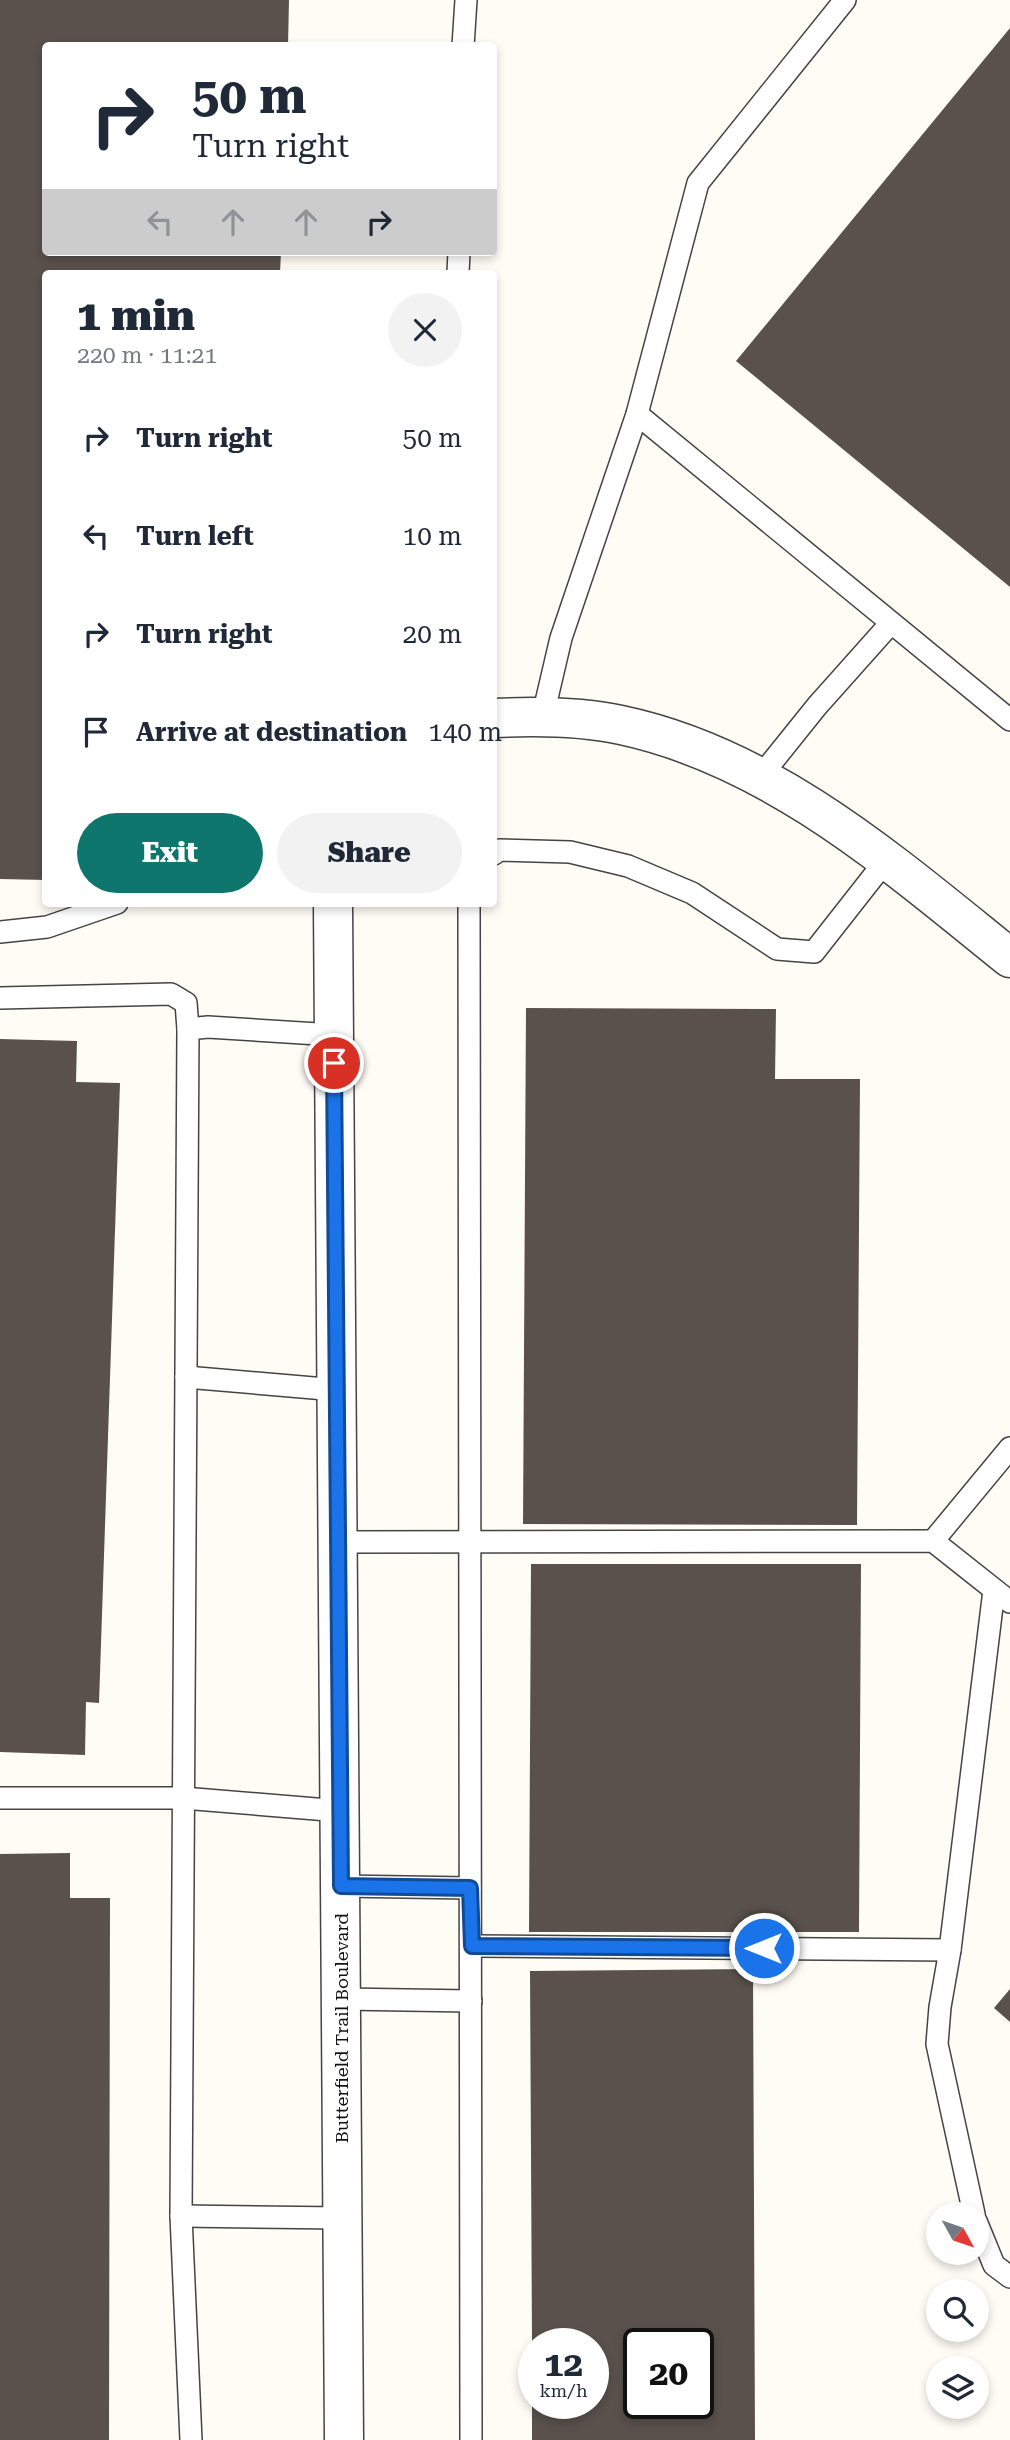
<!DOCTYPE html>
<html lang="en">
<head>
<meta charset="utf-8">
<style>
	:root { --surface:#fff; --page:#f2f2f3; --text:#1f2937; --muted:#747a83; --accent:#0f766e }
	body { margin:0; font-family:"Roboto Serif",serif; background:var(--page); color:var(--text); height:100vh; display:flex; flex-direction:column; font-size:26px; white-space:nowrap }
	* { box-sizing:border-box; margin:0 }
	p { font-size:23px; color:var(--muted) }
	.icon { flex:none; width:38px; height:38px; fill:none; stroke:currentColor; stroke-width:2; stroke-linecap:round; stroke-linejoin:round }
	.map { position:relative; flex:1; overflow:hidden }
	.side { position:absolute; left:42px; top:270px; width:455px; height:637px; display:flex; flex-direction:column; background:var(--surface); border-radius:7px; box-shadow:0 4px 10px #0003 }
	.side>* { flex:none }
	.banner { position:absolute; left:42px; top:42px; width:455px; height:214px; border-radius:7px; box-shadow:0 4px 10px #0003; background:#fff; color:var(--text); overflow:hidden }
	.needle { width:46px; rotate:130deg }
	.buttons { position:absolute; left:926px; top:2202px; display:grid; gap:14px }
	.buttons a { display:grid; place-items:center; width:63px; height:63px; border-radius:50%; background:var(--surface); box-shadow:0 4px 10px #0003; font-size:35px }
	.speed { position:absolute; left:518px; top:2328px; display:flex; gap:14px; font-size:35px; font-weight:700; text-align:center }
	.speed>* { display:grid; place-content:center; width:91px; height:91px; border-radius:50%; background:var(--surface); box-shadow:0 4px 10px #0003; line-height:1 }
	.speed small { font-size:18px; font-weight:400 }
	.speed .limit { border:4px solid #111; border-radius:10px; background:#fff; color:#111 }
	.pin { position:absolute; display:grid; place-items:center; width:60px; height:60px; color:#fff; margin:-30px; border:4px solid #fff; border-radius:50%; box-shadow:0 2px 7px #0007 }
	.me { position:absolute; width:77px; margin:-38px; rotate:270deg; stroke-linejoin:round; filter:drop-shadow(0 0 5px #0008) }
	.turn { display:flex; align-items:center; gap:24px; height:147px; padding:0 35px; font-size:32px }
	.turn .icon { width:91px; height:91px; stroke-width:2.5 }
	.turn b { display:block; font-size:49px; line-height:60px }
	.lanes { display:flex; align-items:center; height:66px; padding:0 35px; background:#0003; justify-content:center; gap:35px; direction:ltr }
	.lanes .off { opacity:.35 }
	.round { display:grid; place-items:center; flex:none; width:74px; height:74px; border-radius:37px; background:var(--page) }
	.summary { display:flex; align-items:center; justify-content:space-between; height:119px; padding:0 35px }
	h1 { font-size:42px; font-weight:800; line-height:52px }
	.cta { display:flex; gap:14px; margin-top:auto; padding:14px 35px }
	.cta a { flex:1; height:80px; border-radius:42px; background:var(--accent); color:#fff; font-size:28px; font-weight:800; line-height:80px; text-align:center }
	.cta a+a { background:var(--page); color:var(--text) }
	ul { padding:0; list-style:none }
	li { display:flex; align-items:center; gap:21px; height:98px; padding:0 35px }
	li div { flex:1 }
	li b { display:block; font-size:26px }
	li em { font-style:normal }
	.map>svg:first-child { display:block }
</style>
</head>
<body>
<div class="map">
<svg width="1010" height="2440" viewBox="0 0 1010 2440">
	<rect width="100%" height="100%" fill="#fffcf5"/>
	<g fill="#5a514d" fill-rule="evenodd">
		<polygon points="0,0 289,0 288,46 46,46 46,252 281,252 280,273 46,273 46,880 0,879"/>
		<polygon points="1010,28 1010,587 736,361"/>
		<polygon points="526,1008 776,1009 775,1079 860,1079 857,1525 523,1524"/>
		<polygon points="0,1039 77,1041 76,1082 120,1083 99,1703 86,1702 85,1755 0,1752"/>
		<polygon points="531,1564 861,1564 859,1932 529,1932"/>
		<polygon points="70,1853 70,1898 110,1898 109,2440 0,2440 0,1854"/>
		<path d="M753,1969l2,471h-223v-37h61v-60h-61l-2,-372zM639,2343h59v60h-59z"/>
		<polygon points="1010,1989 1010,2022 994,2008"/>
	</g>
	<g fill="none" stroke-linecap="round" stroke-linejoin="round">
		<g stroke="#444" stroke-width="24">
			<g id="service">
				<polyline points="463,46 466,0"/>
				<polyline points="458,273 459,252"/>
				<polyline points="637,414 1010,720"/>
				<polyline points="543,715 561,638 637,414 698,183 845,0"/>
				<polyline points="760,777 817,706 891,623"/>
				<polyline points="494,854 499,850 570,852 628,866 692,893 777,949 814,952 887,859"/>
				<polyline points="469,903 471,2440"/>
				<polyline points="0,932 47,927 117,903"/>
				<polyline points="0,998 171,994 186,1003 188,1029"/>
				<polyline points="186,1377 337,1390"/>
				<polyline points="933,1541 1010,1448"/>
				<polyline points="339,1542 933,1541 1010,1602"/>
				<polyline points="0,1798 183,1798 340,1811"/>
				<polyline points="341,1886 470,1888"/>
				<polyline points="472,1946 950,1950"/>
				<polyline points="342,1999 471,2001"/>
				<polyline points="974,2214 937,2044 940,2007 950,1950 994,1590"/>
				<polyline points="181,2216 343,2218"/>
				<polyline points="976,2221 994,2265 1010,2277"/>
				<polyline points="191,2440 181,2216 188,1029 208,1027 334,1035"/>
			</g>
		</g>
		<g stroke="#444" stroke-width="41">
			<g id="tertiary">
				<path d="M494,718c42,-2 85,-2 127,7 151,32 272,139 389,233"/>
				<polyline points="333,903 344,2440"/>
			</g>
		</g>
		<use href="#service" stroke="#fff" stroke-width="21"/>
		<use href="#tertiary" stroke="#fff" stroke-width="38"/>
	</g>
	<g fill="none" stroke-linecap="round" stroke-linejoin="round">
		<g stroke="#114b97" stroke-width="18">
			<polyline id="route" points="334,1063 341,1886 470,1888 472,1946 764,1948"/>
		</g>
		<use href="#route" stroke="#1a73e8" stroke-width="12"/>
	</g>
	<g text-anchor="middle" stroke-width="7" stroke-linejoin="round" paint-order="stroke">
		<g font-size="18" fill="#111" stroke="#fff">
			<text transform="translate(342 2028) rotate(-90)" y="6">Butterfield Trail Boulevard</text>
		</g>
	</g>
</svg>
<div class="buttons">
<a><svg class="needle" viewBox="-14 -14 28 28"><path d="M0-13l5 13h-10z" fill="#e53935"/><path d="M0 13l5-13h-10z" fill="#747a83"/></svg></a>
<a><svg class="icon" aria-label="search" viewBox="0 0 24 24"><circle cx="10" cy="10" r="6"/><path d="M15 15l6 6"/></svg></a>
<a><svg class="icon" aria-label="layers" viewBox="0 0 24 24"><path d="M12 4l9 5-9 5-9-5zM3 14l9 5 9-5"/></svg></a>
</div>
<div class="speed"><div>12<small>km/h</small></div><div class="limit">20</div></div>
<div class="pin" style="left:334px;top:1063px;background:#d93025"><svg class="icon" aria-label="arrive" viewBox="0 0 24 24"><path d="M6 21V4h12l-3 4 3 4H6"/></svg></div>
<svg class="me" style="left:764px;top:1948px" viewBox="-20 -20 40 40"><circle r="17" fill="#1a73e8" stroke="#fff" stroke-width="3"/><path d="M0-11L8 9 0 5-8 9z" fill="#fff"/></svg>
<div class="banner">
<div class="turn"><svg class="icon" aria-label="right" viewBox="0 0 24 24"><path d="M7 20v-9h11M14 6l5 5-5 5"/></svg><div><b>50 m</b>Turn right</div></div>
<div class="lanes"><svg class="icon off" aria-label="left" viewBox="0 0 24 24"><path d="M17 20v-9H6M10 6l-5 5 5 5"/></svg><svg class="icon off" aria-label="ahead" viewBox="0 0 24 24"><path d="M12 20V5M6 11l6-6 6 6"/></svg><svg class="icon off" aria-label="ahead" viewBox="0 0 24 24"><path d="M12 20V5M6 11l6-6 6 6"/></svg><svg class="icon" aria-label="right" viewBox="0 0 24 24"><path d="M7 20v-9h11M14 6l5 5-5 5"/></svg></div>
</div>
<section class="side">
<div class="summary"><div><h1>1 min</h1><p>220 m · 11:21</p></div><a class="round"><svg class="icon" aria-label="close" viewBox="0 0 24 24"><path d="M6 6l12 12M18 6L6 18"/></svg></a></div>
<ul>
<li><svg class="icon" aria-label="right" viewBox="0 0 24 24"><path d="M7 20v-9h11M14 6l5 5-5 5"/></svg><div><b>Turn right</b></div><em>50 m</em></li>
<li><svg class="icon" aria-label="left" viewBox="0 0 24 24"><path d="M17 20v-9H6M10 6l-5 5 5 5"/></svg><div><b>Turn left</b></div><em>10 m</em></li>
<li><svg class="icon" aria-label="right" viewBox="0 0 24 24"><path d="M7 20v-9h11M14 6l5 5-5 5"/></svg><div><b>Turn right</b></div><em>20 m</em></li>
<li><svg class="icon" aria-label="arrive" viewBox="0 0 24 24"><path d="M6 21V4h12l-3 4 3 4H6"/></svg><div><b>Arrive at destination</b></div><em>140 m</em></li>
</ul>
<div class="cta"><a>Exit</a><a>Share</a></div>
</section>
</div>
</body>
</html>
